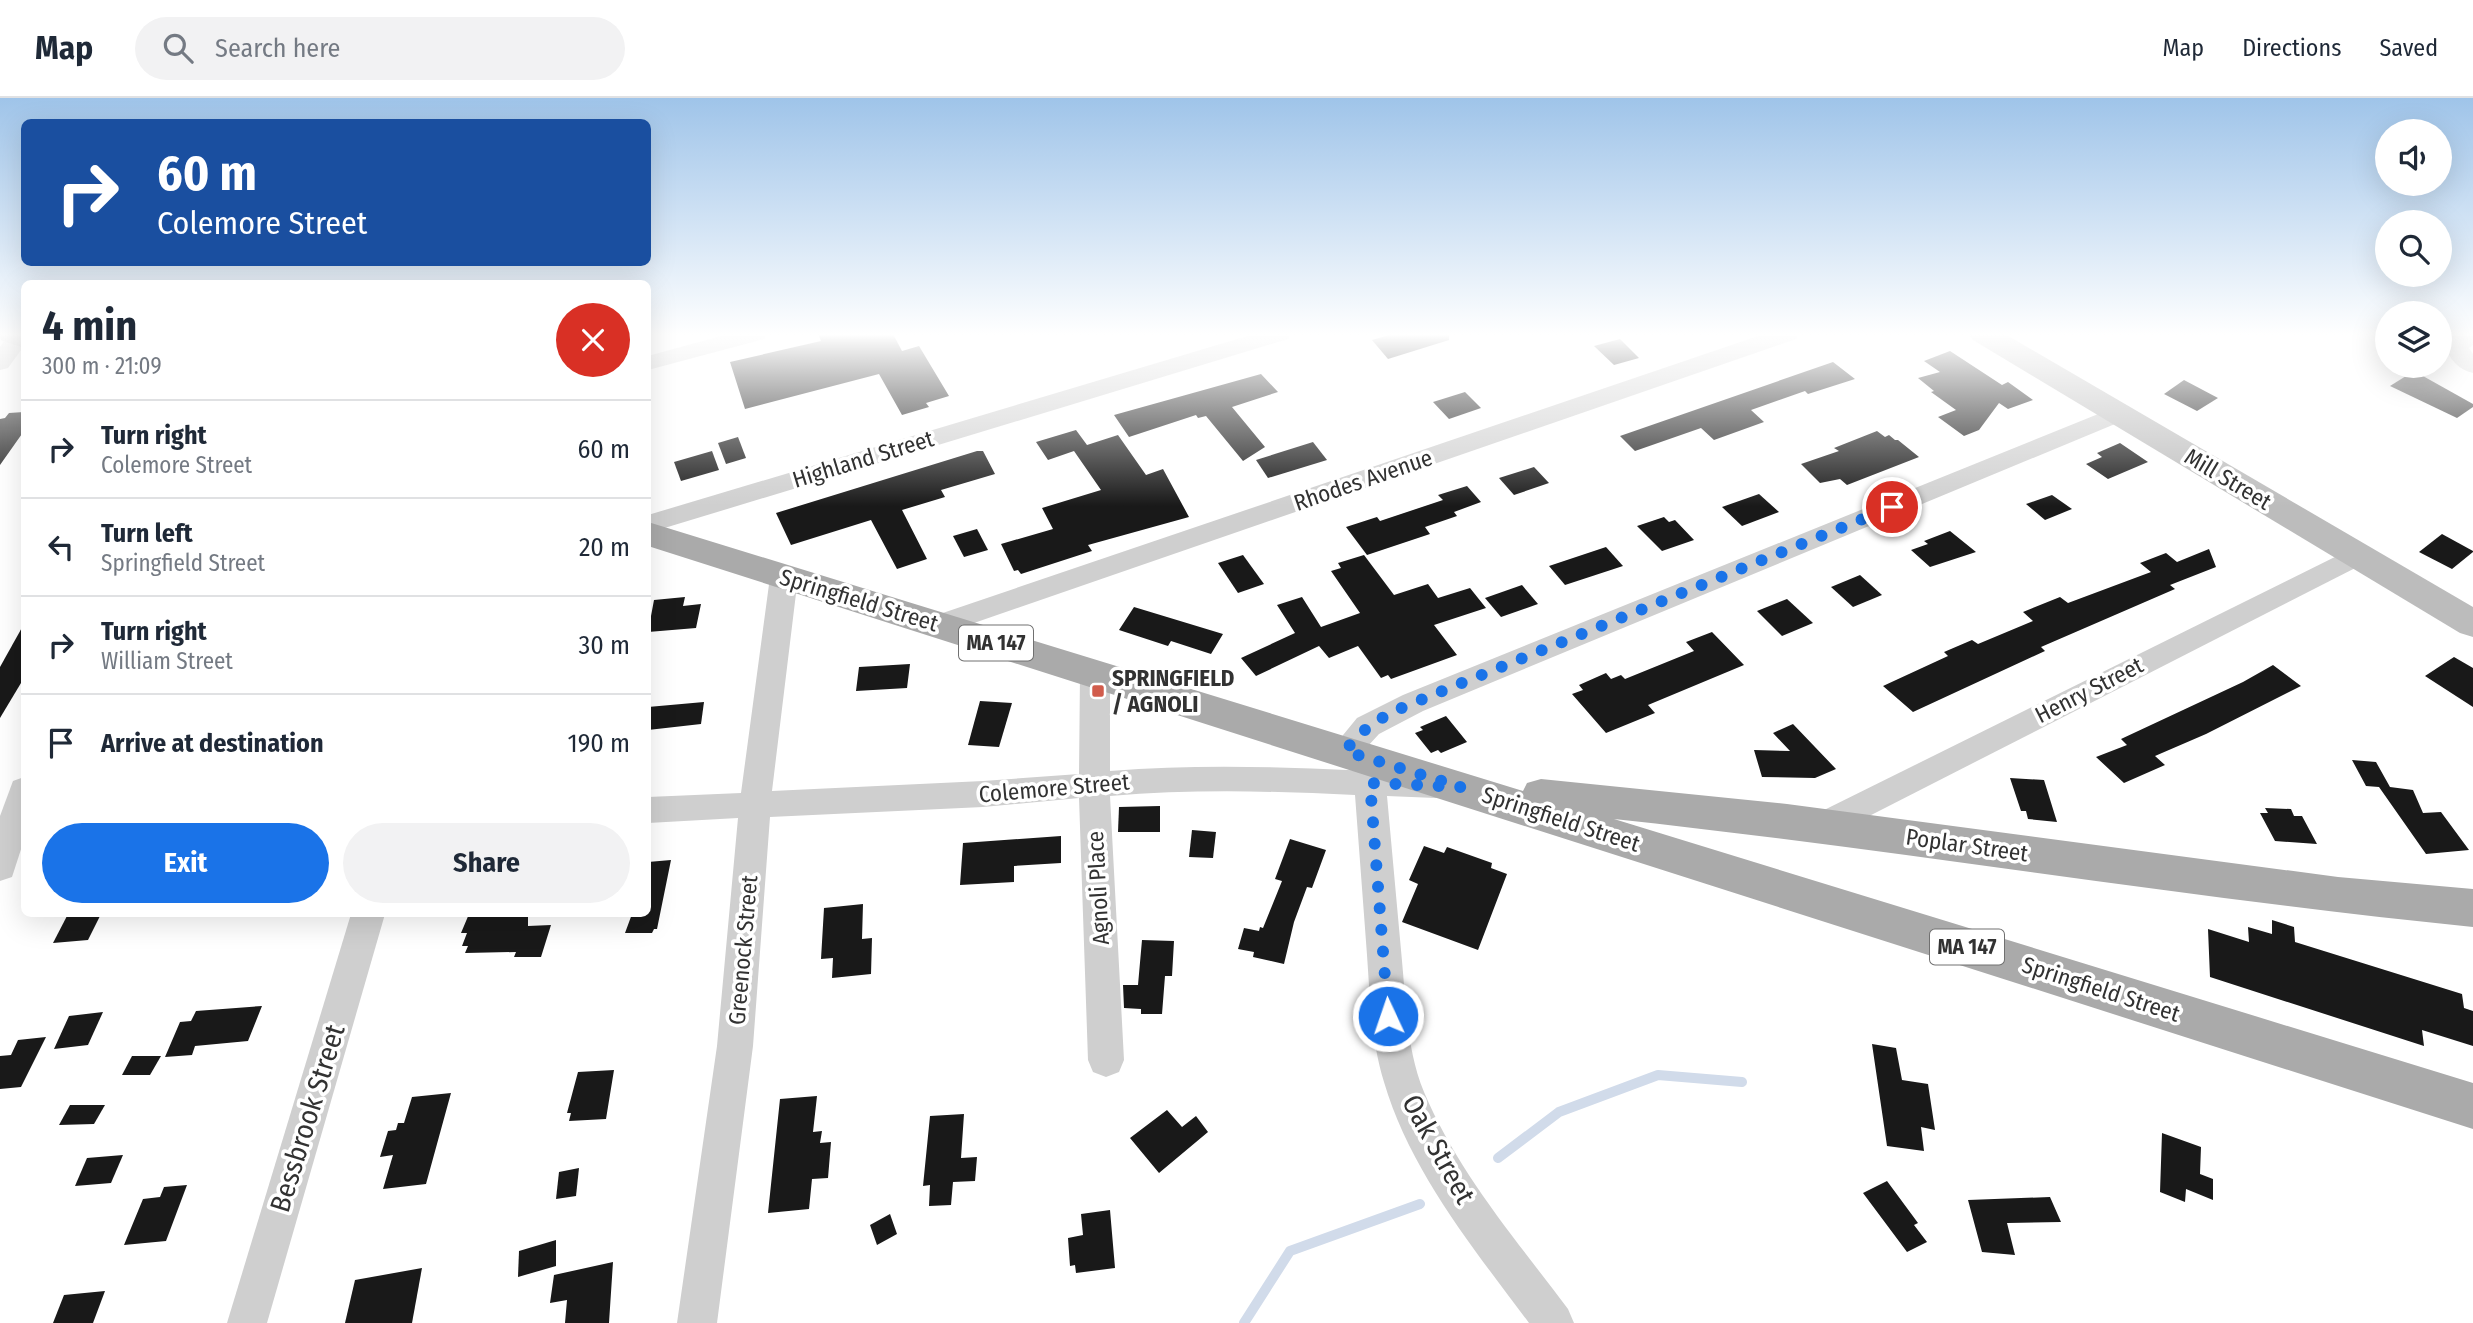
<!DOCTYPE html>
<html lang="en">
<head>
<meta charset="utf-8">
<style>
	:root { --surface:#fff; --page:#f2f2f3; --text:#1f2937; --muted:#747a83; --line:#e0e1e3; --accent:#1a73e8 }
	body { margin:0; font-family:"Fira Sans Condensed",sans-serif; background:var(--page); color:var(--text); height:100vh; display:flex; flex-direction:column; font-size:26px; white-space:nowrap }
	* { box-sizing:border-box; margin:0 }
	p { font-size:23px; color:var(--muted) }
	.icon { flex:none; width:38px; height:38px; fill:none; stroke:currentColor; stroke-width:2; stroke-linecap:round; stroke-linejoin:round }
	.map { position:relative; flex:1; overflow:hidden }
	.panel { position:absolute; left:21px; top:182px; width:630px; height:637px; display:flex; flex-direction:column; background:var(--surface); border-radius:10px; box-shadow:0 7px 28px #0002 }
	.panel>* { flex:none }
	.hud { position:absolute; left:21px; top:21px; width:630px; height:147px; border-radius:10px; box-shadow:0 7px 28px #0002; background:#1a4fa0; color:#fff; overflow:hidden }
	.tools { position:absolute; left:2375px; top:21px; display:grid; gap:14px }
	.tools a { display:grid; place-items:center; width:77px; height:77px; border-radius:50%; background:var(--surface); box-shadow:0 7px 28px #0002; font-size:35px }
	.pin { position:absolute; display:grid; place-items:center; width:60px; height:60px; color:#fff; margin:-30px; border:4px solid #fff; border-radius:50%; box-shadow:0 2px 7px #0007 }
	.me { position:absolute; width:77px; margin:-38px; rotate:357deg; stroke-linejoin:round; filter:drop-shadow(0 0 5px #0008) }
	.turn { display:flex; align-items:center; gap:24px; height:147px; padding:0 21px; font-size:32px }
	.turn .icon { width:91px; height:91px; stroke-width:2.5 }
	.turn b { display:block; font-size:49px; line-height:60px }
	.round { display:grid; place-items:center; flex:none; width:74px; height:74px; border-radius:37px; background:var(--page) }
	.headline { display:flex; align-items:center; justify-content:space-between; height:119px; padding:0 21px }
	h1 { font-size:42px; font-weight:700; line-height:52px }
	.action { display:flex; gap:14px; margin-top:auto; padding:14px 21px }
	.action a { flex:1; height:80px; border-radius:42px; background:var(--accent); color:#fff; font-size:28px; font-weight:700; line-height:80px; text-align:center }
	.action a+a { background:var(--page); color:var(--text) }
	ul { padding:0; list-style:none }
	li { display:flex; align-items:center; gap:21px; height:98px; padding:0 21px; border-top:2px solid var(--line) }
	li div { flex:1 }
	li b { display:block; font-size:26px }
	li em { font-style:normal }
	header { display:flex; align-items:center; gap:42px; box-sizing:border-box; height:98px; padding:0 35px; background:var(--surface); border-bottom:2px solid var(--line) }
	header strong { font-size:33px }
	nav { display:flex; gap:38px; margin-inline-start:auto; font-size:24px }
	.search { width:490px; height:63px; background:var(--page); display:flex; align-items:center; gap:18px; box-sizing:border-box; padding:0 24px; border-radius:38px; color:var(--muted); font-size:26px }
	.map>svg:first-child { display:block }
</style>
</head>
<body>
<header>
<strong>Map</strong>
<div class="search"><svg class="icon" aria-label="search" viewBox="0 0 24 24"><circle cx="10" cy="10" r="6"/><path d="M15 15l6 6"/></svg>Search here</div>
<nav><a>Map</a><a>Directions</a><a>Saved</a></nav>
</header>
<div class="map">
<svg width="2473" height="1225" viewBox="0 0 2473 1225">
	<rect width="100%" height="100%" fill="#fff"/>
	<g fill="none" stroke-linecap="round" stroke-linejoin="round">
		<g stroke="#d1dbea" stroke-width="10">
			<polyline points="1498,1060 1559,1014 1658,977 1742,984"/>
			<polyline points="1244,1225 1290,1153 1420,1106"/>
		</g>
	</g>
	<g fill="#191919">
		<polygon points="818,236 893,236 902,253 919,248 949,298 926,305 929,309 902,317 879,276 745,311 730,264 821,243"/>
		<polygon points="1393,236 1449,236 1449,242 1388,261 1372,242"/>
		<polygon points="1620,241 1639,260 1614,267 1594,248"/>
		<polygon points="1950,253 2002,287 2008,284 2033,302 2008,311 1999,305 1979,332 1964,338 1938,319 1956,312 1931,294 1934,293 1918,280 1940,274 1924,263"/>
		<polygon points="1833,264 1855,281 1808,296 1805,293 1751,312 1764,324 1714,342 1701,330 1635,353 1620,338"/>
		<polygon points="2414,273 2473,306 2473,309 2457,320 2390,288"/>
		<polygon points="1261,276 1278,294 1232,309 1265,349 1243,363 1206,318 1198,320 1196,317 1129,339 1114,317"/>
		<polygon points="2184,282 2218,300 2197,313 2164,296"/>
		<polygon points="1465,294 1481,310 1449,321 1433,304"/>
		<polygon points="24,314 24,333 0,367 0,321 5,320 9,315"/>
		<polygon points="1076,332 1087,347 1118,337 1146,377 1163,371 1189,419 1088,447 1092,453 1021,476 1018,472 1014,473 1001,446 1053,431 1042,410 1101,392 1074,353 1048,362 1036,344"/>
		<polygon points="1877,333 1885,339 1889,337 1895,342 1898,342 1919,359 1847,387 1840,381 1820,385 1801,366 1839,353 1834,350"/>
		<polygon points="738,339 746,360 726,366 718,345"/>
		<polygon points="1313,344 1327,362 1268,380 1256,362"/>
		<polygon points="2120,345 2148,364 2108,381 2086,366 2102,359 2097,355"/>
		<polygon points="712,353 719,372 681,383 674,364"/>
		<polygon points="977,353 983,353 995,376 941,392 945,399 902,412 927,461 897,471 871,422 791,447 776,415"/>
		<polygon points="1534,369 1549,385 1514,397 1499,380"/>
		<polygon points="1467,388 1481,404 1454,414 1457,418 1425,429 1430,436 1367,457 1346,429 1377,419 1380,423 1443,402 1438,397"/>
		<polygon points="1759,396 1779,414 1742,428 1722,409"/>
		<polygon points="2052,397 2072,411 2045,422 2026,406"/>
		<polygon points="1664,419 1669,424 1675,422 1694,442 1662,453 1637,428"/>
		<polygon points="977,431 988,452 964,459 953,438"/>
		<polygon points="1950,433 1976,454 1930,469 1911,452 1928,446 1924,443"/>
		<polygon points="2442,436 2473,453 2473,454 2452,471 2419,454"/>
		<polygon points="1606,449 1623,468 1565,487 1549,468"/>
		<polygon points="2209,451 2216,469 2170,487 2175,491 2041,549 2045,553 1913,614 1883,588 1948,558 1944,554 1972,542 1978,546 2033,523 2023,514 2060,499 2068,505 2151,474 2140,465 2166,455 2177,464"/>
		<polygon points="1243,457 1264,486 1238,495 1218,465"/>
		<polygon points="1364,457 1394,497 1428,486 1438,500 1470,490 1486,510 1434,527 1457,557 1391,581 1388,577 1381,580 1358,548 1329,560 1319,548 1256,578 1241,560 1295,535 1277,507 1302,499 1321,529 1360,515 1331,473 1341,470 1338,465"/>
		<polygon points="1860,477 1882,497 1853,509 1831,489"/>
		<polygon points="1522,487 1538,506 1501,519 1485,500"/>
		<polygon points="685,499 683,508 701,506 696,530 648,534 654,502"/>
		<polygon points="1787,501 1813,525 1782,538 1757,513"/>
		<polygon points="1134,509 1223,536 1211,556 1171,543 1168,548 1119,532"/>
		<polygon points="24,526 24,580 0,620 0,569"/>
		<polygon points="1712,534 1744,567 1648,607 1655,615 1606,635 1572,596 1583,592 1579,587 1606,575 1611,581 1621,577 1625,581 1694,553 1686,544"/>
		<polygon points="2454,559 2473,570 2473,609 2425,578"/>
		<polygon points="910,566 907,590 856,593 859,569"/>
		<polygon points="2273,567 2301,588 2206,636 2155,658 2165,667 2124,685 2096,659 2127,647 2121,641 2243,584"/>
		<polygon points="980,603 1012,605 999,649 968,647"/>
		<polygon points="704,604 701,626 648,632 648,609"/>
		<polygon points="1446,618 1467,644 1441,655 1438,652 1431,655 1415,635 1423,632 1420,629"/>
		<polygon points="1793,626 1836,671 1815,680 1762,679 1754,652 1790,653 1773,635"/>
		<polygon points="2352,662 2376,664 2390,689 2413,692 2423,715 2441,714 2469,752 2426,756 2379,689 2366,688"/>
		<polygon points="2010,680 2044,682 2057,724 2028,721 2026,713 2021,713"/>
		<polygon points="1160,708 1160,734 1118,734 1119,709"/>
		<polygon points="2265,710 2291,711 2294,718 2302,718 2317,746 2275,743 2260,715 2268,715"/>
		<polygon points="1192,732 1216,734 1213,760 1189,759"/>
		<polygon points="1061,738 1061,765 1014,768 1014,784 960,787 963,745"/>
		<polygon points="1290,741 1326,752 1312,790 1307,789 1294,824 1284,866 1253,859 1254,854 1238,851 1244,830 1259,833 1260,829 1263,830 1282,783 1275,781"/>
		<polygon points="1424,748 1444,755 1447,749 1492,765 1491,770 1507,776 1478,852 1402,824 1418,786 1409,782"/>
		<polygon points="671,762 657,831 654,831 652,835 625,835 632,816 648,816 648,764"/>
		<polygon points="863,806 862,841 872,840 871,876 832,880 833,860 821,861 824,810"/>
		<polygon points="68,816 101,816 88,842 53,845"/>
		<polygon points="469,816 528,816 528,828 551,827 541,859 514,859 516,854 465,855 468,848 462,848 467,835 461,835"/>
		<polygon points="2272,822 2294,829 2295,844 2462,896 2464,910 2473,913 2473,948 2422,932 2424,948 2210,879 2208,831 2249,844 2248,829 2272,836"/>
		<polygon points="1142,842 1174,843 1172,878 1165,878 1162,916 1141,916 1141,911 1124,910 1123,887 1138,887"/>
		<polygon points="262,908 248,943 195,948 192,957 165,959 180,924 191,923 196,913"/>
		<polygon points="103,914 88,947 54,951 69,918"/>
		<polygon points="46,939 21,989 0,991 0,958 11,957 18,942"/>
		<polygon points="1872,946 1896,950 1902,982 1928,986 1935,1032 1921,1029 1924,1053 1887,1048"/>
		<polygon points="132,958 161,958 150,977 122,977"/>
		<polygon points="614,972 606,1021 569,1023 571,1015 567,1015 578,974"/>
		<polygon points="451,995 426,1086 383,1091 393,1057 380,1059 388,1033 396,1032 398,1025 404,1025 412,999"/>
		<polygon points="817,998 813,1034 822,1033 820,1045 831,1044 828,1080 812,1081 809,1111 768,1115 780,1001"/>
		<polygon points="70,1007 105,1007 94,1026 59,1027"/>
		<polygon points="1167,1012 1182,1029 1196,1018 1208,1034 1159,1075 1130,1040"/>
		<polygon points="964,1016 961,1060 977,1059 975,1083 953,1084 951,1107 929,1108 930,1087 923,1088 930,1018"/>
		<polygon points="2162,1035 2201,1049 2200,1076 2213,1081 2213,1102 2186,1091 2185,1104 2160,1094"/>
		<polygon points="123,1057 111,1085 75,1088 87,1060"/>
		<polygon points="579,1070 576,1098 556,1101 559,1074"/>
		<polygon points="1887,1083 1918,1125 1914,1127 1927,1144 1907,1154 1863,1095"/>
		<polygon points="187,1087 166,1143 124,1147 143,1101 160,1099 164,1089"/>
		<polygon points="2050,1099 2061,1124 2007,1125 2015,1157 1982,1154 1968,1102"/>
		<polygon points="1110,1112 1115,1170 1076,1175 1075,1167 1070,1168 1068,1140 1083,1137 1081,1116"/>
		<polygon points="890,1116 897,1136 877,1147 870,1127"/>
		<polygon points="556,1142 556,1168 518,1179 519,1153"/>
		<polygon points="613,1164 609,1225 565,1225 567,1202 550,1205 554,1177"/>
		<polygon points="422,1170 412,1225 345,1225 355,1182"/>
		<polygon points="105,1193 93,1225 53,1225 64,1197"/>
	</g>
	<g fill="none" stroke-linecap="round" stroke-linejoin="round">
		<g fill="#cfcfcf" fill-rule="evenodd">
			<polygon points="9,236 24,236 24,248 8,270 0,272 0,249"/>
			<polygon points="728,236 767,236 764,241 648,272 648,258"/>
			<polygon points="1254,236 1291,236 1288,241 648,435 648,417"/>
			<polygon points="1764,236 1799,236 1796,241 948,534 938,537 928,534 924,527 928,520"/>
			<path d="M2458,236h15v11l-4,3 4,6v19c-14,-3 -22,-13 -28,-25l8,-12z"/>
			<polygon points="2118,308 2127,311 2130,316 2127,321 1423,613 1379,636 1356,661 1345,665 1334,661 1330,653 1357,620 1403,597"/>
			<polygon points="2357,448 2367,450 2370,457 2367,464 1832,737 1821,741 1810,737 1805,728 1810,719"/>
			<path d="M784,469l10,3 4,7 -26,214 211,-10 96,-7 1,-100 5,-8 10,-3 10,3 5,8v97c109,-9 217,-2 326,3l11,3 5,9 -5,9 -11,3 -49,-2c5,55 10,110 15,165 4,43 5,90 22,131 33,79 93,149 144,217l6,14h-45c-55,-74 -119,-152 -145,-241 -13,-42 -14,-85 -17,-127 -4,-54 -8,-107 -12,-160 -82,-4 -163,-6 -245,1l14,264 -5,12 -13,5 -13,-5 -5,-12 -9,-262 -96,9 -213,10 -17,229 -36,277h-40l40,-277 21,-228 -90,5v-26l93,-4 29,-216 4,-7z"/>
			<polygon points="24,679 24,742 12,779 0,783 0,718 13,683"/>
			<polygon points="351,816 385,816 267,1225 227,1225"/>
		</g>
		<polygon fill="#bcbcbc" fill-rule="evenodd" points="1968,236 2005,236 2473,509 2473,539 2460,535 1973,242"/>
		<g fill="#aaa" fill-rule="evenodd">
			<polygon points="0,236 24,236 24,250 1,242"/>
			<path d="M648,424l875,269 4,-8 14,-4 246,25 551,73 135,12v38c-287,-29 -572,-77 -859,-108l859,264v46l-1825,-583z"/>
		</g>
	</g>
	<linearGradient id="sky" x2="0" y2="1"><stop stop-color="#9fc4e9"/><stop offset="0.58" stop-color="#fff"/><stop offset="1" stop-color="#fff" stop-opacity="0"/></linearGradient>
	<rect width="2473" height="408" fill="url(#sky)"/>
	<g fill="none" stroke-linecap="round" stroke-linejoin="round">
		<path stroke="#1a73e8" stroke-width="12" stroke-dasharray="0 21.6" d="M1388,918l-18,-233 91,4 -116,-36c19,-25 40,-36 68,-48l479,-196"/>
	</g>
	<rect fill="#d15c4c" stroke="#fff" stroke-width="2.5" x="1091" y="586" width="14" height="14" rx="3.5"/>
	<g text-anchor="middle" stroke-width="7" stroke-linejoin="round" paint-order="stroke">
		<g fill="#fff" stroke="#707070" stroke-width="2">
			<rect x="959" y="527.5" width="74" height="35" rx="5"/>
			<rect x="1930" y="831.5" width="74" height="35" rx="5"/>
		</g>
		<g font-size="21" font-weight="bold" fill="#323232">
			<text x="996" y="552">MA 147</text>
			<text x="1967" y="856">MA 147</text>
		</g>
		<g font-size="23" fill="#323232" stroke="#fff">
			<text transform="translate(863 361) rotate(-17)" y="8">Highland Street</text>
			<text transform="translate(2228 381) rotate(31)" y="8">Mill Street</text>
			<text transform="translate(1363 382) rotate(-19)" y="8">Rhodes Avenue</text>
			<text transform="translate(859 502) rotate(17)" y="8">Springfield Street</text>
			<text transform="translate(2089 592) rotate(-27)" y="8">Henry Street</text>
			<text transform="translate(1054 690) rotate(-5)" y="8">Colemore Street</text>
			<text transform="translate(1561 721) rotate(18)" y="8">Springfield Street</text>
			<text transform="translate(1967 747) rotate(8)" y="8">Poplar Street</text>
			<text transform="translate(1098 790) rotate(-93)" y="8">Agnoli Place</text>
			<text transform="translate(743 852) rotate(-85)" y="8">Greenock Street</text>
			<text transform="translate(2101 891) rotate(18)" y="8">Springfield Street</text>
		</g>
		<g font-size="23" font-weight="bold" fill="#323232" stroke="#fff" text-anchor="start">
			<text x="1112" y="588">SPRINGFIELD<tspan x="1112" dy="26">/ AGNOLI</tspan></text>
		</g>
		<g font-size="28" fill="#323232" stroke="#fff">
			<text transform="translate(307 1020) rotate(-73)" y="10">Bessbrook Street</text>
			<text transform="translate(1439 1051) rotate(61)" y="10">Oak Street</text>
		</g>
	</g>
</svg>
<div class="tools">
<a><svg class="icon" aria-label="sound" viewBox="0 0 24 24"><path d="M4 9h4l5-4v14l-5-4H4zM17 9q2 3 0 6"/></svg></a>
<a><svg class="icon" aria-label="search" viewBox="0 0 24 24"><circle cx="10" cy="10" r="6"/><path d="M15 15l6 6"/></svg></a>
<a><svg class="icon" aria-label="layers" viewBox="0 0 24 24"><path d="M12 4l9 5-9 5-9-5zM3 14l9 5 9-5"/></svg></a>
</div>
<div class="pin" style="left:1892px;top:409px;background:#d93025"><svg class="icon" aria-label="arrive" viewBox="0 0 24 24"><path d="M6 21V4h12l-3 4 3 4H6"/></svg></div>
<svg class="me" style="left:1388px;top:918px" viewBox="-20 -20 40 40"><circle r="17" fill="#1a73e8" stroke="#fff" stroke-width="3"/><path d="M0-11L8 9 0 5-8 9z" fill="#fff"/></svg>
<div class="hud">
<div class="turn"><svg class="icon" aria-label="right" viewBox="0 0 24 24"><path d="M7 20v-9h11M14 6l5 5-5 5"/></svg><div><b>60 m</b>Colemore Street</div></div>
</div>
<section class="panel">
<div class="headline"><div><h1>4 min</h1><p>300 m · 21:09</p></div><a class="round" style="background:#d93025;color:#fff"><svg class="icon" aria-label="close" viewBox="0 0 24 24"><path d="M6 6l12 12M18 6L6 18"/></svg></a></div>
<ul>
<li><svg class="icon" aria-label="right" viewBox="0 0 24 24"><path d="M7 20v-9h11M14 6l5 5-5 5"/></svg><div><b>Turn right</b><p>Colemore Street</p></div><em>60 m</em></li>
<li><svg class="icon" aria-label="left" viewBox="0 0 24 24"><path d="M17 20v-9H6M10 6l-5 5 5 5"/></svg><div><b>Turn left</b><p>Springfield Street</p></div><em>20 m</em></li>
<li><svg class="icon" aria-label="right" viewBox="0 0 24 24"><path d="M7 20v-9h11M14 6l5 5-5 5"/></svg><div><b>Turn right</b><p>William Street</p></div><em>30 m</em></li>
<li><svg class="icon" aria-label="arrive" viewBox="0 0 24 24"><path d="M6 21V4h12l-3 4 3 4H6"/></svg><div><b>Arrive at destination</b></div><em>190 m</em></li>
</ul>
<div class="action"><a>Exit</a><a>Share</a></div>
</section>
</div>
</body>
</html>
